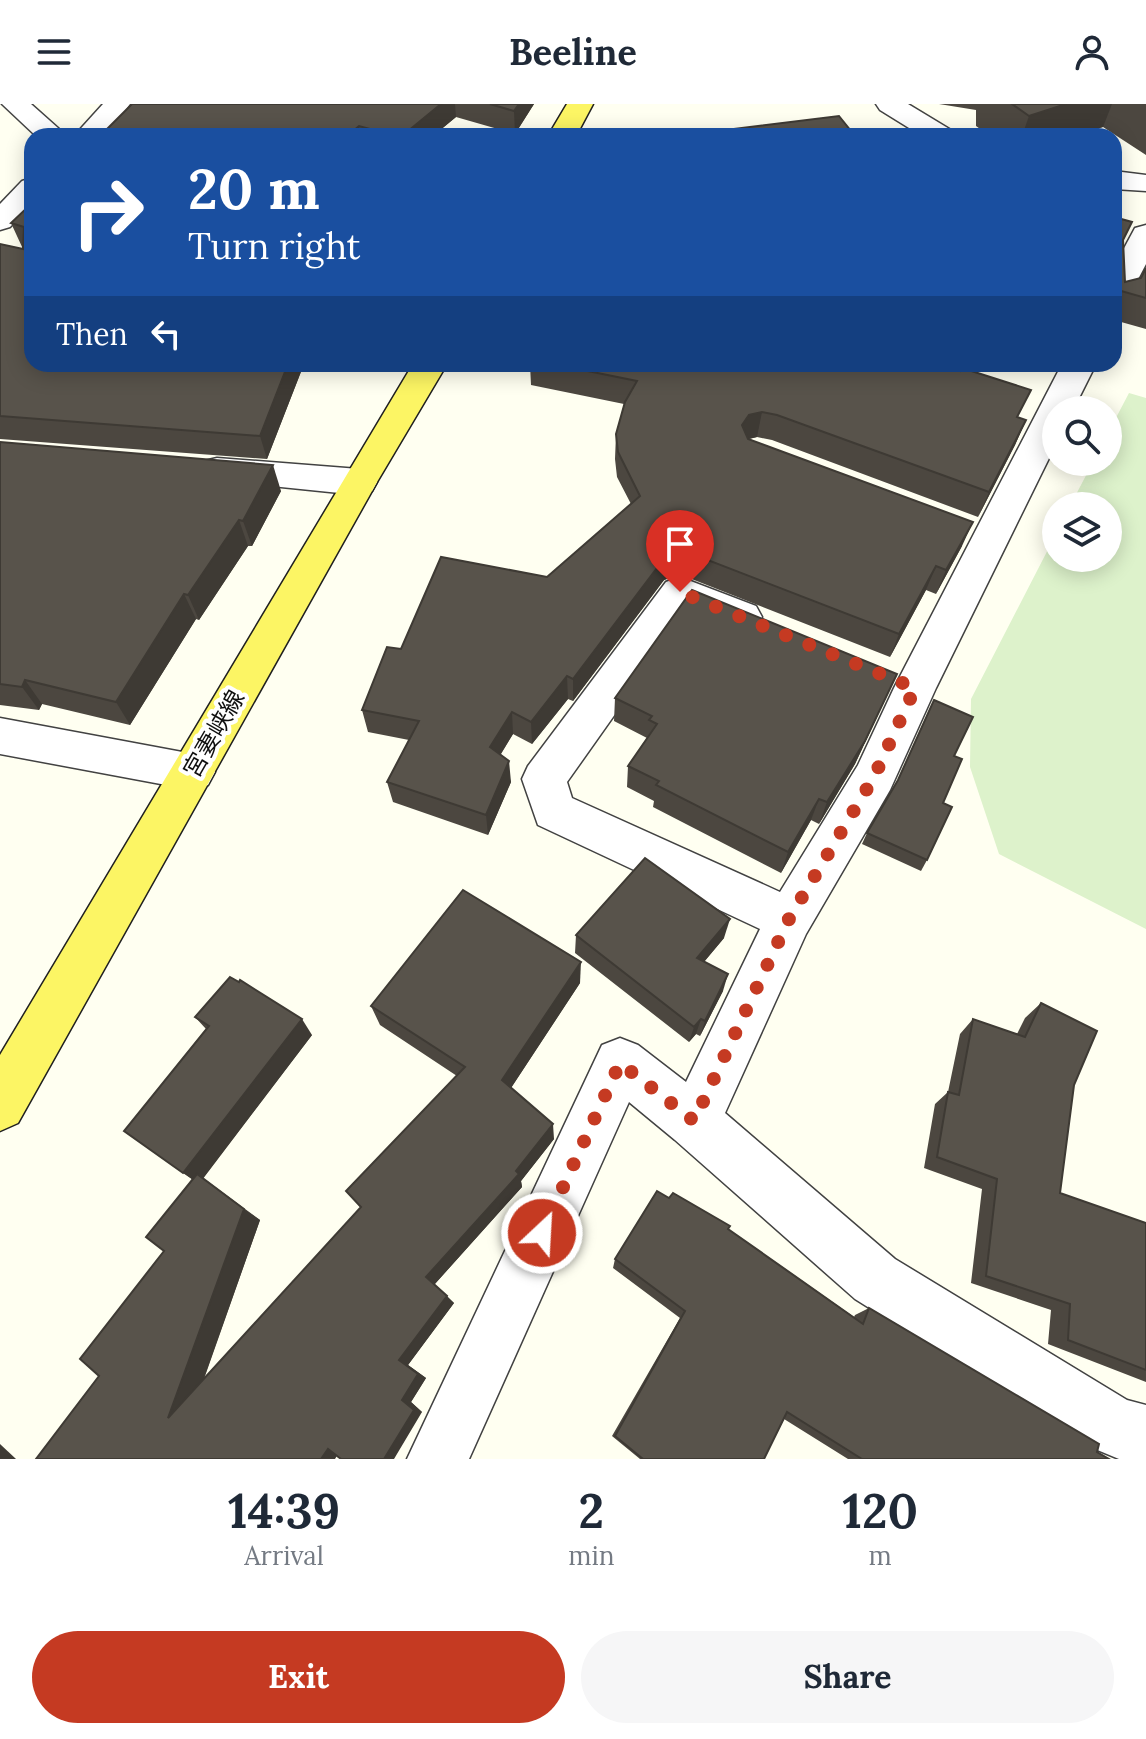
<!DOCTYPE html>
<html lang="en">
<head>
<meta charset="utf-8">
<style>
	:root { --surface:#fff; --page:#f6f6f7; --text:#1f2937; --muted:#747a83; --accent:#c53a22 }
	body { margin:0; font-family:Lora,"Noto Sans JP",serif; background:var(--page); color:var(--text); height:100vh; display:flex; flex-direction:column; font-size:30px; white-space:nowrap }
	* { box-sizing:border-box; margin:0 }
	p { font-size:26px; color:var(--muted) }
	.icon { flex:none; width:44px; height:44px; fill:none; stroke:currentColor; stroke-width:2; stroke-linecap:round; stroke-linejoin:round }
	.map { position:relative; height:1355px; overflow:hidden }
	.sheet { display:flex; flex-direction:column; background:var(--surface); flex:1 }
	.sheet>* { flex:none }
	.banner { position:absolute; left:24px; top:24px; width:1098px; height:244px; border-radius:24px; box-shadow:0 4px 20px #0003; background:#1a4fa0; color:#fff; overflow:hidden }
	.buttons { position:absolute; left:1042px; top:292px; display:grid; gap:16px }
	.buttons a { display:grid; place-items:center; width:80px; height:80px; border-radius:50%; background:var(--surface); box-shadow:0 4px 20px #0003; font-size:40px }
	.pin { position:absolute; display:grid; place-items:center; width:68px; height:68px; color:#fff; margin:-82px -34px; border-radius:50% 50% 50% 0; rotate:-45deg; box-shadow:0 0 8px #0007 }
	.pin .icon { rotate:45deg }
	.me { position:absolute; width:88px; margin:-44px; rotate:25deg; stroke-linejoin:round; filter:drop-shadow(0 0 6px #0008) }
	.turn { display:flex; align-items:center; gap:28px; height:168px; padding:0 32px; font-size:36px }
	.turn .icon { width:104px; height:104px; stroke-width:2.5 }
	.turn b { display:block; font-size:56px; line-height:68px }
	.then { display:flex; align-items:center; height:76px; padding:0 32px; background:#0003; gap:16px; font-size:30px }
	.eta { display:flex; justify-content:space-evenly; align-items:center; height:136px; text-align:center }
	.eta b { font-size:48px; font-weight:700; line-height:56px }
	.cta { display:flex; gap:16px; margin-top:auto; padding:16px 32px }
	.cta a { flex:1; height:92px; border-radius:48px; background:var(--accent); color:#fff; font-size:32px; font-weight:700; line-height:92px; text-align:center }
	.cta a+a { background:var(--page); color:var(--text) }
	header { display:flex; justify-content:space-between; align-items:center; height:104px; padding:0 32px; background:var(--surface); font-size:36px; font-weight:700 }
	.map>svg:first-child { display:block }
</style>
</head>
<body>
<header><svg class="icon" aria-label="menu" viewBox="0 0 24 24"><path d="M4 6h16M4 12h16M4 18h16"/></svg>Beeline<svg class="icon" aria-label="person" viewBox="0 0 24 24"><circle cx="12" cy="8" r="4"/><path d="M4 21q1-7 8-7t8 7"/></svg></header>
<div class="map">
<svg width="1146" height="1355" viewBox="0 0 1146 1355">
	<rect width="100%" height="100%" fill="#fffff1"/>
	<polygon fill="#ddf2cb" points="1129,289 1146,294 1146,825 999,750 970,663 971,595 1056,430 1056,454 1108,454 1108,402 1070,402 1093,358 1108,358 1108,329"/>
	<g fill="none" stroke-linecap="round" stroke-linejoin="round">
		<g stroke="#424242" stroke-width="3">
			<g id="minor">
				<polygon points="2,0 31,0 67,32 36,32"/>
				<polygon points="103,0 130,0 106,32 74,32"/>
				<polygon points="876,0 908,0 951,26 955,32 922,32 880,6"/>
				<polygon points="1114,67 1146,71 1146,87 1114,85"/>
				<polygon points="32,74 32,100 10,123 0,126 0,100 22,77"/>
				<polygon points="1146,121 1146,160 1125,200 1114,203 1114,163 1135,124"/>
				<path d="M785,260h35c-12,19 -21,34 -45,28l-5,-8z"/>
				<polygon points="1062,260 1096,260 1073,306 1056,306 1056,340 936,584 890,686 806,830 725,1009 895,1155 1127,1296 1146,1301 1146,1355 1119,1355 1095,1345 855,1195 675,1036 629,998 469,1355 407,1355 602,941 620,934 638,941 686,978 760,825 538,721 522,675 528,662 666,478 680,473 756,502 762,513 756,524 742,528 688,507 567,678 572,694 780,788 858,661 894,584"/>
				<polygon points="217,354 359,365 372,369 377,378 372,387 359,391 204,375 199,366 204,357"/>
				<polygon points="0,614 193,650 208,655 215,668 208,681 193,686 0,650"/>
			</g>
		</g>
		<g stroke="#202020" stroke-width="3">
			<g id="major">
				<polygon points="567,0 593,0 576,32 548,32"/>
				<polygon points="413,260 447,260 377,378 18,1019 0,1027 0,951"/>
			</g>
		</g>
		<use href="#minor" fill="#fff" fill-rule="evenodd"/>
		<use href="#major" fill="#fcf564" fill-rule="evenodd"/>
	</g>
	<g fill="#4c4740">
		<polygon points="132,0 534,0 515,30 456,13 433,32 100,32"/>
		<polygon points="939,0 1146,0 1146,51 1103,23 1074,32 990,32 976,22 976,6"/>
		<polygon points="32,99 32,260 304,260 267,355 0,335 0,140 23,145 11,119"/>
		<polygon points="1114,113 1123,138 1125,178 1141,174 1146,164 1146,225 1114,216"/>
		<polygon points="530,260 783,260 779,264 1026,316 1015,341 978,413 772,336 757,333 749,335 962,442 936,490 926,486 890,553 679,470 664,476 573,597 568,595 532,640 513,630 501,650 511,678 488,731 393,698 387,678 409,636 368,628 362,606 401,545 547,473 631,400 617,373 615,355 616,330 624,300 531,281"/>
		<polygon points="0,338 281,387 252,442 248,442 199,516 196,515 130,621 42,600 39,606 0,601"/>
		<polygon points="897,570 855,660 819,720 811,716 781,769 653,703 654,697 627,683 628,662 647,634 614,617 615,594"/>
		<polygon points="954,652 943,699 927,756 921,767 862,740 867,729"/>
		<polygon points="576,831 724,834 704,858 723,887 700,932 696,930 689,938 575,849"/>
		<polygon points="580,879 511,984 554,1035 521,1077 522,1083 434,1181 454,1199 408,1261 426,1274 411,1298 422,1308 337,1352 99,1272 164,1147 192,1075 124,1027 206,925 195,913 312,931 203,1074 260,1116 204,1275 361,1104 346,1087 457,972 380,921 371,902"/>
		<polygon points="1041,899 1074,981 1060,1089 1146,1119 1146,1278 1048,1240 1051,1206 971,1179 982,1085 924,1064 935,1000 948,988 960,930 973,915 1017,930 1025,914"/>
		<polygon points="669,1094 728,1125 854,1213 855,1211 869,1204 1109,1355 848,1355 784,1315 764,1355 640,1355 612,1332 680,1214 613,1164 615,1155"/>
	</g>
	<g fill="#3e3a34">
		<polygon points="441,0 455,0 456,13 433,32 402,32"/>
		<polygon points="519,0 534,0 515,30 514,7"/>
		<polygon points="1066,0 1112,0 1103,23 1074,32 1022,32 1029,12"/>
		<polygon points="359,22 360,32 347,32"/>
		<polygon points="288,260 304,260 267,355 260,332"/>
		<polygon points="762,308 757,333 744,336 742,321 749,311"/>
		<polygon points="1026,316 1015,341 978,413 989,388"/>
		<polygon points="273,361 281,387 252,442 243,417"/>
		<polygon points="239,416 248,442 199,516 188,491"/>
		<polygon points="973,418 962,442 936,490 946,466"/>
		<polygon points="682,446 679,470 664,476 573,597 573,575 666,452"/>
		<polygon points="936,462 926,486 890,553 899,530"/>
		<polygon points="184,490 196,515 130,621 116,598"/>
		<polygon points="897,570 855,660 819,720 827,698"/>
		<polygon points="567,572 568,595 532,640 531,618"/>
		<polygon points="25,576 42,600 39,606 22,583"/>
		<polygon points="512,608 513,630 492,664 490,643"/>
		<polygon points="509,657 511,678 488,731 486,711"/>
		<polygon points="819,695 811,716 781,769 788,748"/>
		<polygon points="730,815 724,834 692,872 697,854"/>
		<polygon points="581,858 580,879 505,993 502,976"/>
		<polygon points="728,870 723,887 700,932 705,917"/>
		<polygon points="302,915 312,931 199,1080 183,1069"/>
		<polygon points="701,915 696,930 689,938 694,923"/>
		<polygon points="553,1020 554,1035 521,1077 522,1083 433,1182 426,1173 516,1067"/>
		<polygon points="244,1105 260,1116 189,1316 168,1314"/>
		<polygon points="447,1192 454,1199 408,1261 426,1274 411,1298 422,1308 394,1355 384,1355 402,1296 399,1256"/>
		<polygon points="0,1340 16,1355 0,1355"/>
		<polygon points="328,1345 341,1345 335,1355 321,1355"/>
	</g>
	<g fill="#58534b" stroke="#3e3a34" stroke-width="2">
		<polygon points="132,0 441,0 402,32 396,32 359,22 347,32 100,32"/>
		<polygon points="490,0 519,0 514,7"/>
		<polygon points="1012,0 1066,0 1029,12"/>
		<polygon points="839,12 855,32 720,32 717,27"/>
		<polygon points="32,99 32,260 288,260 260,332 0,312 0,140 23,145 24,123 11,119"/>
		<polygon points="1114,113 1132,118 1123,136 1125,178 1141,174 1146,164 1146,194 1114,185"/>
		<polygon points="553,260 775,260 777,264 789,267 803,264 808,260 939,260 960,267 962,264 1031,286 1017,313 1026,316 989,388 777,311 762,308 749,311 742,321 748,335 973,418 946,466 936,462 899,530 682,446 666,452 573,575 567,572 531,618 512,608 490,643 509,657 486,711 387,678 419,617 362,606 387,543 401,545 441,453 547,473 640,392 618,348 616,330 625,298 637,277"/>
		<polygon points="0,338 273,361 243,417 239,416 188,491 184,490 116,598 25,576 22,583 0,580"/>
		<polygon points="692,486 897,570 865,637 827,698 819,695 788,748 656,681 659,677 628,662 657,620 649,616 652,612 615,594"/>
		<polygon points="934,596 973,613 954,652 962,655 943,699 952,703 927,756 867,729 898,676"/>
		<polygon points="645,754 730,815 697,854 728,870 705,917 701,915 694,923 576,831"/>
		<polygon points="463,786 581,858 502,976 553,1020 516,1067 519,1070 426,1173 447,1192 399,1256 418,1270 402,1296 414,1306 384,1355 341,1355 328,1345 321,1355 36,1355 99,1272 80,1255 164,1147 146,1133 197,1070 244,1105 168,1314 361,1103 346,1087 465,963 371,902"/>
		<polygon points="230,873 239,878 240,876 302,915 183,1069 124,1027 209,922 195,913"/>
		<polygon points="1041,899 1097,927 1074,981 1060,1089 1146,1119 1146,1266 1068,1236 1070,1200 986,1172 997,1075 937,1053 948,988 959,991 973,915 1025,933"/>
		<polygon points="657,1087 669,1094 673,1089 730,1122 728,1125 863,1220 869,1204 1099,1340 1097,1348 1109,1355 862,1355 787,1308 764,1355 643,1355 615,1332 685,1207 615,1155"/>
	</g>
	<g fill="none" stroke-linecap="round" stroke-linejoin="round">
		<polyline stroke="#c53a22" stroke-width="14" stroke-dasharray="0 25.2" points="542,1129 620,959 694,1017 789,815 874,673 915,584 680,488"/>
	</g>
	<g text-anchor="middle" stroke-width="8" stroke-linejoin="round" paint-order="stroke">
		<g font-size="24" fill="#0f0f0f" stroke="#fff">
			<text transform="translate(214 630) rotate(-60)" y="8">宮妻峡線</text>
		</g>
	</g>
</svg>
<div class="buttons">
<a><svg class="icon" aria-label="search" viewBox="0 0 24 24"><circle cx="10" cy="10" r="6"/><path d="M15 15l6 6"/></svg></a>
<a><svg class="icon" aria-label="layers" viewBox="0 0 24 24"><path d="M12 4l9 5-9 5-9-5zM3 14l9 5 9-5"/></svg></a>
</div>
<div class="pin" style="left:680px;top:488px;background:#d93025"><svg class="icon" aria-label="arrive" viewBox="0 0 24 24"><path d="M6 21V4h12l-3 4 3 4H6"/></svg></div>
<svg class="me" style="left:542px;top:1129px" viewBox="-20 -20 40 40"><circle r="17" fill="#c53a22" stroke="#fff" stroke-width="3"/><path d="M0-11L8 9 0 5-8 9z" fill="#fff"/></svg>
<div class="banner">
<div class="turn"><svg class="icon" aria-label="right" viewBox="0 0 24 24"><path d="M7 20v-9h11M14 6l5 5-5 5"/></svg><div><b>20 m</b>Turn right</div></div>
<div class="then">Then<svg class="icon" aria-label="left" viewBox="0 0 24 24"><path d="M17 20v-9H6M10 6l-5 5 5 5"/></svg></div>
</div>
</div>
<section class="sheet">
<div class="eta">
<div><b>14:39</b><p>Arrival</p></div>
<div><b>2</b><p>min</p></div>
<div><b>120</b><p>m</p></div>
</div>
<div class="cta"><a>Exit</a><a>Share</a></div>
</section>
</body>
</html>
